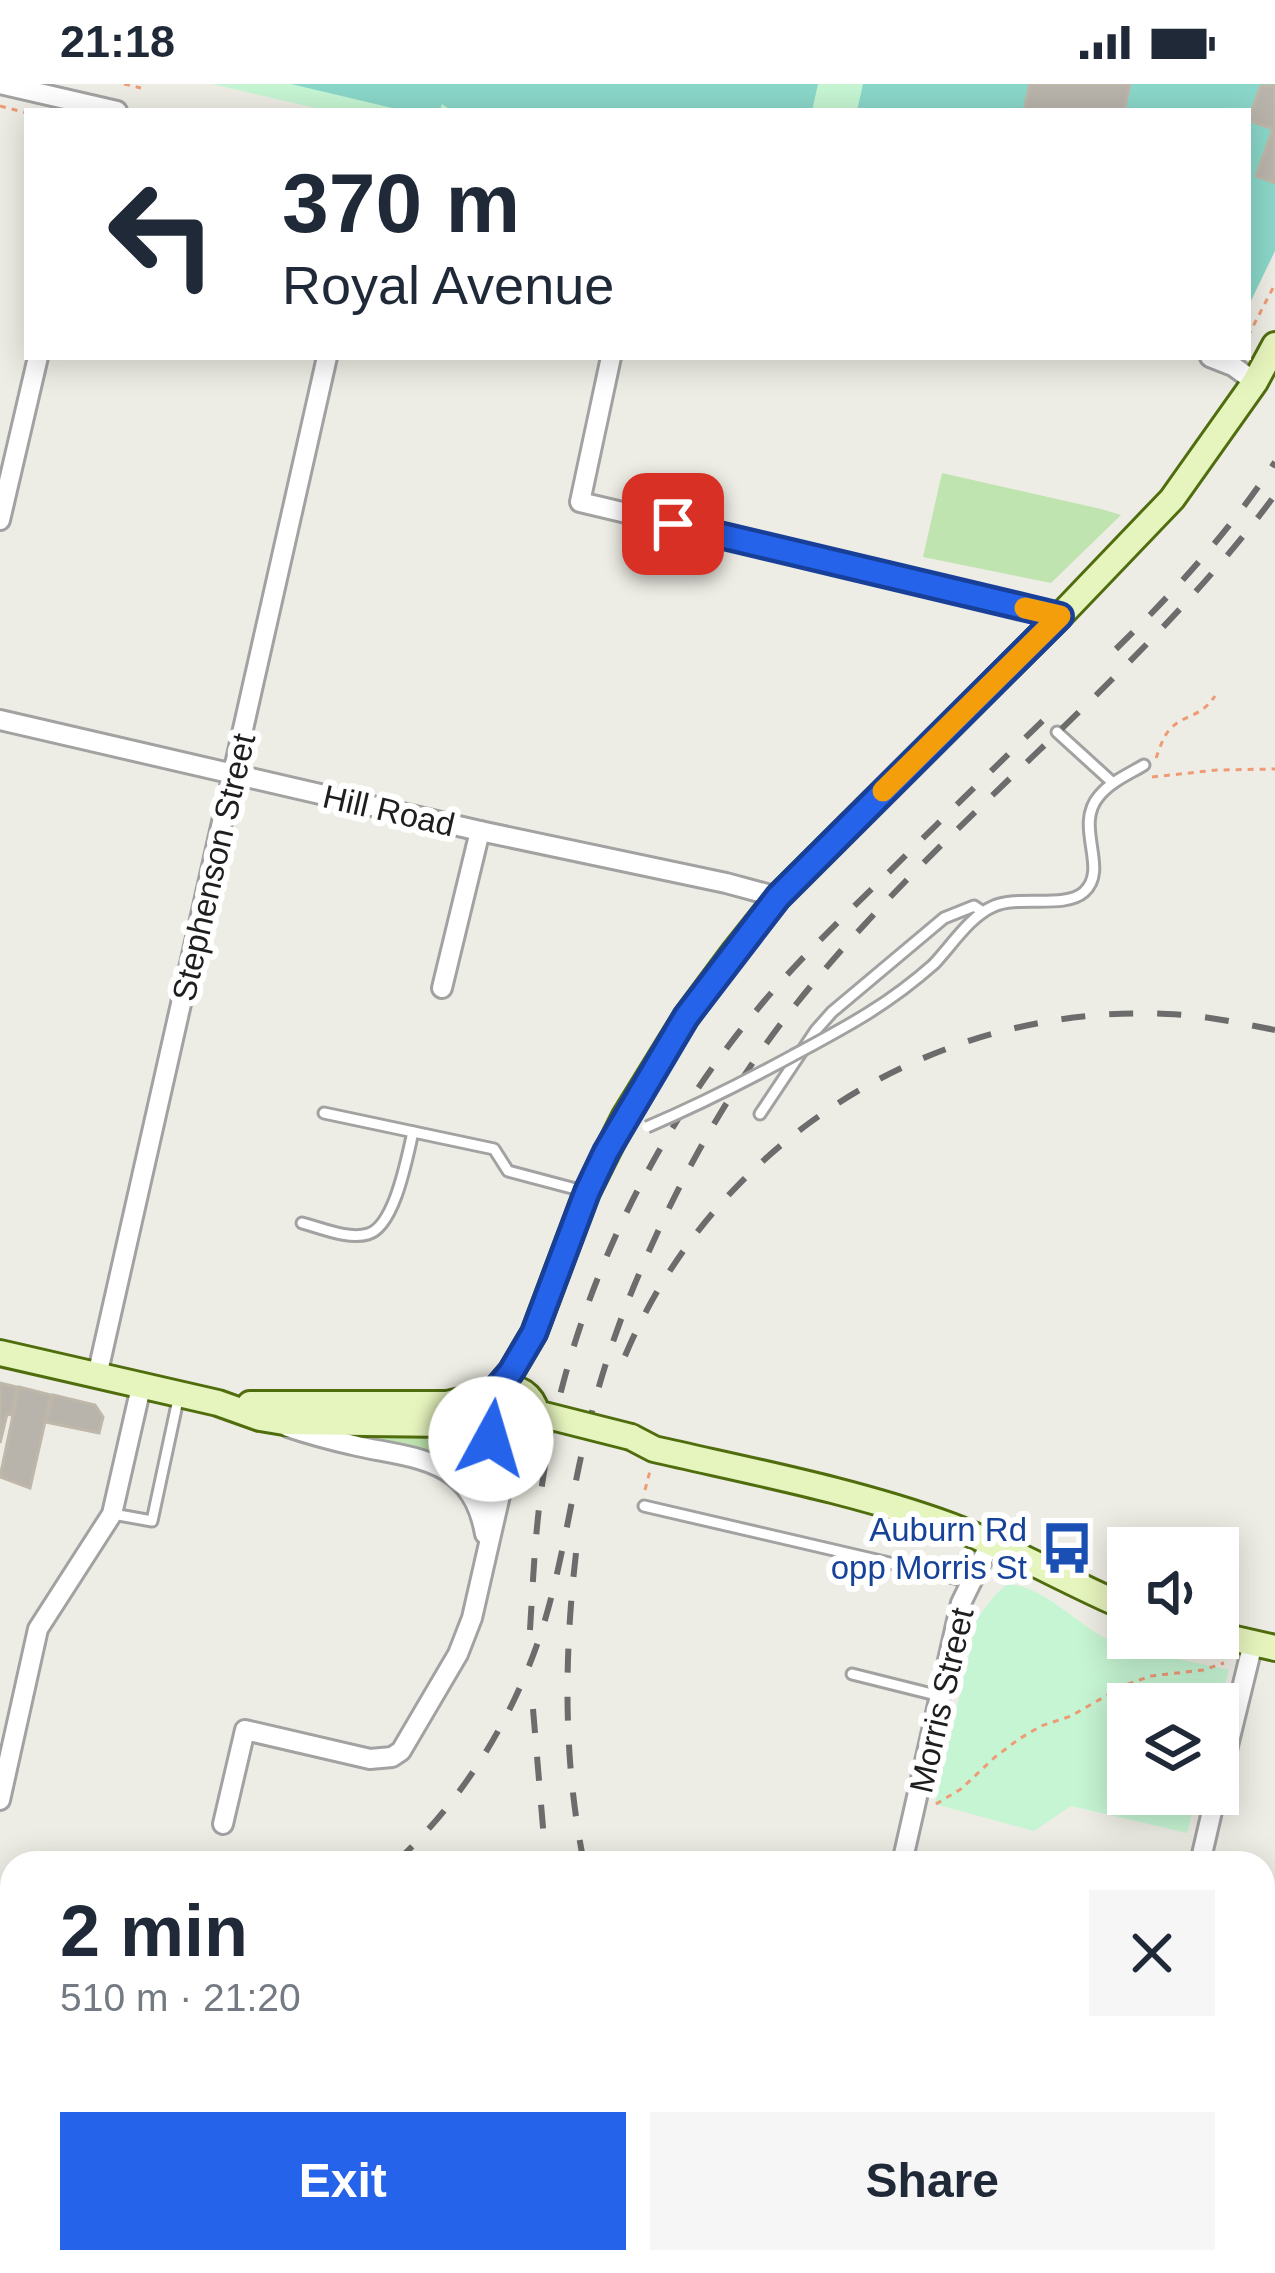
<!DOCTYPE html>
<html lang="en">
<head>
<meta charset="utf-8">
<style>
	:root { --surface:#fff; --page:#f6f6f7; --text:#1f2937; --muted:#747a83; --accent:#2563eb }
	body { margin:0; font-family:Arial,sans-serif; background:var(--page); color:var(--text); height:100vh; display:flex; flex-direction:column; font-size:45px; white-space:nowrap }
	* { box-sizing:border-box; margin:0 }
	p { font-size:39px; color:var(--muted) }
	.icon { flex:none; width:66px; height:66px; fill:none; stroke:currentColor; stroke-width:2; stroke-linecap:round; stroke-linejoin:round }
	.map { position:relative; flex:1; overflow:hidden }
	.sheet { position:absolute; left:0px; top:1767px; width:1275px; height:423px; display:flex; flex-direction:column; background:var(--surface); border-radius:36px 36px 0 0; box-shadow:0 6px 30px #0003 }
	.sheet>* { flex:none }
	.banner { position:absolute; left:24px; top:24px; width:1227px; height:252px; border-radius:0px; box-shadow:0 6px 30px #0003; background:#fff; color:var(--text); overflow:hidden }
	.tools { position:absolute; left:1107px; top:1443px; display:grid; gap:24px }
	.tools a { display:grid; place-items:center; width:132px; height:132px; border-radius:0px; background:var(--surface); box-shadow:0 6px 30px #0003; font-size:60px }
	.pin { position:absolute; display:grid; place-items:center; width:102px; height:102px; color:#fff; margin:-51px; border-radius:24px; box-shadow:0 6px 18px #0006 }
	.me { position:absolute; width:132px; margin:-66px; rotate:6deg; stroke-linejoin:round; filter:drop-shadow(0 0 9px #0008) }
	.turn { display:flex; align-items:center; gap:42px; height:252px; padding:0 60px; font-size:54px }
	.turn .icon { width:156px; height:156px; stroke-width:2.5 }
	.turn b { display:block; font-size:84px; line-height:102px }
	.round { display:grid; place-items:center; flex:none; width:126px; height:126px; border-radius:0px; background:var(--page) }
	.headline { display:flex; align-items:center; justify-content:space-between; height:204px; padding:0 60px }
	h1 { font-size:72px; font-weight:600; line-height:90px }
	.button { display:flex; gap:24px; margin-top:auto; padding:24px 60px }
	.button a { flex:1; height:138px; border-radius:0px; background:var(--accent); color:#fff; font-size:48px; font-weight:600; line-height:138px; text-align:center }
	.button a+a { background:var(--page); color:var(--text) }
	.status { display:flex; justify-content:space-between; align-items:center; height:84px; padding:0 60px; background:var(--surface); direction:ltr }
	.status svg { height:33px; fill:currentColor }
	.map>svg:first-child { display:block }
</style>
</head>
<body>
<div class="status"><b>21:18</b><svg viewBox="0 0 49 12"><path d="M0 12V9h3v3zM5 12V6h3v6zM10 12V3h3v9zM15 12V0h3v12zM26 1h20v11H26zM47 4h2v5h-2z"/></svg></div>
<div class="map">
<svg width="1275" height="2189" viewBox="0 0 1275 2189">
	<rect width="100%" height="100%" fill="#eeede5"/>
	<g fill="#bfe4af">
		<polygon points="942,389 1101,425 1121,431 1051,499 923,473"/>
		<polygon points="462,1349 480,1358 482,1364 476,1393 443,1371 352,1350"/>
	</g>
	<g fill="#c6f5d3">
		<polygon points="212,0 865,0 859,27 328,27"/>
		<path d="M1007,1500c42,3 75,47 109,59 36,12 76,18 113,27l-11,43v-9h-90v90h69l-10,39 -116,-27 -37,25 -99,-27 42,-185 17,-23z"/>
	</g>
	<g fill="#8ad7c9">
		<polygon points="291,0 818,0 812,27 452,27 442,20 440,27 405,27"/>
		<polygon points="863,0 1275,0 1275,167 1248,223 1248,27 857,27"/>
	</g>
	<g fill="#b8b3ab" stroke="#bfb7a9" stroke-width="3">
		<polygon points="1030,0 1130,0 1124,27 1024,27"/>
		<polygon points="1261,2 1275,2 1275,99 1256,92 1273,45 1248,36"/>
		<polygon points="0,1299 17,1303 11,1331 7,1330 0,1359"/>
		<polygon points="19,1303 51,1311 30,1404 0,1393"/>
		<polygon points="53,1311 95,1321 103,1333 99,1349 46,1338"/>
	</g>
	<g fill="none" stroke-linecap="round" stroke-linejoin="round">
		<g stroke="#a2a2a2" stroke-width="15">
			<g id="lane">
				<polyline points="1057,648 1113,699"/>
				<path d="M934,880c18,-19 36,-48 60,-58 25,-11 71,3 90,-14 26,-23 -11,-66 15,-96 11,-14 30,-22 45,-31"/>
				<polyline points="324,1029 494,1065 508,1087 587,1108"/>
				<polyline points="760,1030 816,946 832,928 944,834 974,822 983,828"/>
				<path d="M302,1139c20,5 46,17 66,11 27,-8 39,-77 45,-102"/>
				<polyline points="644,1422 971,1498"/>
				<polyline points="113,1430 152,1437 179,1311"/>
				<polyline points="852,1590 940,1612"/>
			</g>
		</g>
		<g stroke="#a2a2a2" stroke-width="24">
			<g id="street">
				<polyline points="0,0 117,27"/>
				<polyline points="611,273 580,418 1060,532"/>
				<polyline points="1210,273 1233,282 1255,298"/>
				<polyline points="0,436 38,273"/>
				<polyline points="0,636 480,747 726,799 778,813"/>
				<polyline points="442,904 480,747"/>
				<polyline points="97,1292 327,273"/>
				<path d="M288,1343c21,7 43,13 65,18 31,8 75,10 101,31 19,15 27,35 31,58"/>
				<polyline points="487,1351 490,1370 490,1421"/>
				<polyline points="1218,1703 1253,1559"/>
				<polyline points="0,1716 38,1545 112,1430 141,1303"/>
				<polyline points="223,1740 245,1646 370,1675 392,1673 401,1667 458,1570 472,1534 506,1385 522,1357"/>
				<polyline points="902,1779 961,1519 991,1458"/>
				<polyline points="1200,1779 1216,1710"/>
			</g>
		</g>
		<g stroke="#506d0e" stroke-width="30">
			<g id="secondary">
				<polyline points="0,1269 218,1319 260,1334 284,1338 450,1340 484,1347"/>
				<circle cx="508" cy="1332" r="28"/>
				<polyline points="494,1308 511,1288 534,1249 587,1108 625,1032 686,933 735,867 778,813 1060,532 1172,415 1255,298 1275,261"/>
				<polyline points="250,1320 447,1320 490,1310"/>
				<path d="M631,1353l23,12c100,23 201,42 297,77 61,23 117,57 177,82"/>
				<polyline points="1218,1551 1275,1564"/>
			</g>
		</g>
		<g stroke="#ee9b76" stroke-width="3" stroke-dasharray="6 6" stroke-linecap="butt">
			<polyline points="124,0 141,4"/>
			<polyline points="0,22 27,29"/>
			<polyline points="1248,252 1275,200"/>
			<path d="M1156,674c4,-10 7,-22 15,-30 16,-15 29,-10 44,-32"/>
			<polyline points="1152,693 1217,686 1275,685"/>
			<polyline points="453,1370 473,1370"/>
			<polyline points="645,1406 650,1387"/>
			<polyline points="936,1720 961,1705 995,1673 1019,1655 1041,1642 1071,1632 1125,1601 1151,1592 1203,1586 1224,1579"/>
		</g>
		<use href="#lane" stroke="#fff" stroke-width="9"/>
		<use href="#street" stroke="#fff" stroke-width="18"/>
		<use href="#secondary" stroke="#e6f4bd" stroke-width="24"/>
		<g stroke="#6c6c6c" stroke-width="6" stroke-dasharray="24 24" stroke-linecap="butt">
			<path d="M1116,565c58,-57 114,-118 159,-187"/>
			<path d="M625,1272c90,-215 310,-353 542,-342 37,1 72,9 108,16"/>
			<path d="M576,1469c-12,104 -13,207 8,310"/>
			<path d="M530,1546c3,-49 5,-97 12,-145 26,-174 102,-339 214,-474 38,-47 82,-89 125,-131 58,-58 116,-115 175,-172"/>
			<polyline points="533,1625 546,1779"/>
			<path d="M395,1779c67,-62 116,-141 145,-227 16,-49 25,-100 35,-150 13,-68 33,-137 59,-200 42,-101 94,-197 163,-283 145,-182 339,-320 478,-508"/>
			<polyline points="0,1946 12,1946"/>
			<polyline points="635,2178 637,2189"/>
			<polyline points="679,2178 681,2189"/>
		</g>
		<g stroke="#a2a2a2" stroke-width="15" stroke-linecap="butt">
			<path id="lane-bridge" d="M647,1043c49,-21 97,-45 145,-71 54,-29 96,-51 142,-92"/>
		</g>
		<g stroke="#506d0e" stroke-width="30" stroke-linecap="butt">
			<polyline id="secondary-bridge" points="544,1331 631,1353"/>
		</g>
		<use href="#lane-bridge" stroke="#fff" stroke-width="9"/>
		<use href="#secondary-bridge" stroke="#e6f4bd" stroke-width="24"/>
	</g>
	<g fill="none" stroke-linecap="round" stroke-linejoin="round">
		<g stroke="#184099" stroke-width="30">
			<polyline id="route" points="491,1355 482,1343 481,1323 511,1288 534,1249 587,1108 606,1068 686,933 778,813 1060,532 673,440"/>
		</g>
		<use href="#route" stroke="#2563eb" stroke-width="21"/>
		<polyline stroke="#f59e0b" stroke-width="21" points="883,707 1060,532 1025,524"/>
	</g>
	<defs>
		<g id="bus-bare" transform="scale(4.14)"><path d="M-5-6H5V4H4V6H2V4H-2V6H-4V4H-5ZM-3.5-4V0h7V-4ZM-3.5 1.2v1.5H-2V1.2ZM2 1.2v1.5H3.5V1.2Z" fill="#1a4fb4" stroke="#fff" stroke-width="2.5" paint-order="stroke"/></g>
	</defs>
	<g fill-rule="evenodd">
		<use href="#bus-bare" x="1067" y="1464"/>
	</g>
	<g text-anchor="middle" stroke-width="12" stroke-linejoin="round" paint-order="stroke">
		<g font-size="33" fill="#1e1e1e" stroke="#fff">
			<text transform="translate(389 726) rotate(13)" y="12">Hill Road</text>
			<text transform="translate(213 783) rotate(-77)" y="12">Stephenson Street</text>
			<text transform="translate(941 1616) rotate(-77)" y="12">Morris Street</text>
		</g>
		<g font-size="33" fill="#164399" stroke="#fff" text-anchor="end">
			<text x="1027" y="1457">Auburn Rd<tspan x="1027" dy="38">opp Morris St</tspan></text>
		</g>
	</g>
</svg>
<div class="tools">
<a><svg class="icon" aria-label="sound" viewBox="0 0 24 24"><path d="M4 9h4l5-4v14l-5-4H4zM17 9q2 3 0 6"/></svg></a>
<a><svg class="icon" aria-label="layers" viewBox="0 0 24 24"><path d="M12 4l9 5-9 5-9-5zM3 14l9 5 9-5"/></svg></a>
</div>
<div class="pin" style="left:673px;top:440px;background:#d93025"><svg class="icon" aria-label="arrive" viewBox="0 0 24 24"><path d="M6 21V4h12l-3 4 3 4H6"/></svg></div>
<svg class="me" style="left:491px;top:1355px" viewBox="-20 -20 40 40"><circle r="19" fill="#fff"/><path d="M0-13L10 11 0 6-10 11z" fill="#2563eb"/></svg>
<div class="banner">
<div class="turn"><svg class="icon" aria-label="left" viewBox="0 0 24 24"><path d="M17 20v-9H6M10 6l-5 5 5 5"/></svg><div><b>370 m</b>Royal Avenue</div></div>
</div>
<section class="sheet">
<div class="headline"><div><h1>2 min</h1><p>510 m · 21:20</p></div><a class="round"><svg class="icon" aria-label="close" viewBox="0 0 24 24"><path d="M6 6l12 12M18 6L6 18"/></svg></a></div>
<div class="button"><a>Exit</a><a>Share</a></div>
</section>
</div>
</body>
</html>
